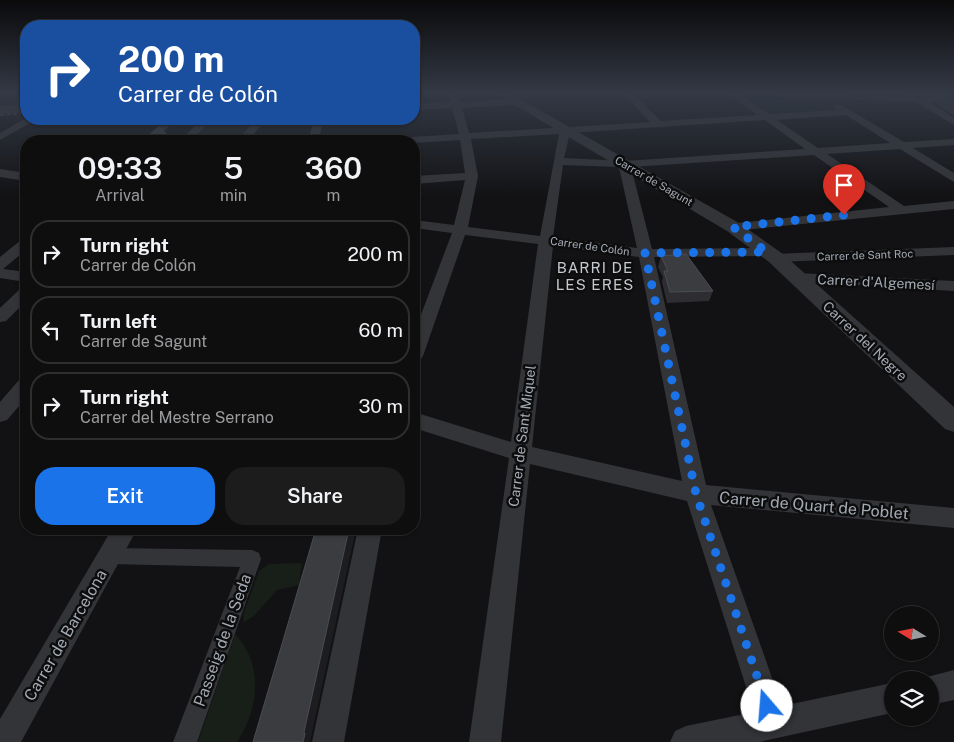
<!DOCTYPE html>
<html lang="en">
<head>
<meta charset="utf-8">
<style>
	:root { --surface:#0e0e0f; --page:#1c1c1d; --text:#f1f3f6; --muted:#9b9c9e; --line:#2e2e2f; --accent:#1a73e8 }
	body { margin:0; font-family:"Public Sans",sans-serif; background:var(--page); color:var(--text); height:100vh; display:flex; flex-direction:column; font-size:19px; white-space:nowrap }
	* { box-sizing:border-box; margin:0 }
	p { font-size:16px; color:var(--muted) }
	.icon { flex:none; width:28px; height:28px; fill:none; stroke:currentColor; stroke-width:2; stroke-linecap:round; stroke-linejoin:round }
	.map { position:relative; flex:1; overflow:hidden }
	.panel { position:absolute; left:20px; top:135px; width:400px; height:400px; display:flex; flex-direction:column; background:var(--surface); border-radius:20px; box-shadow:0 1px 4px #0004,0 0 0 1px var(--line) }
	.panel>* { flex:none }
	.hud { position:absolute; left:20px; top:20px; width:400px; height:105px; border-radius:20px; box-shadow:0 1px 4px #0004,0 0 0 1px var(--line); background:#1a4fa0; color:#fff; overflow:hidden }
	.needle { width:32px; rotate:280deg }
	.buttons { position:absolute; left:884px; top:606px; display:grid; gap:10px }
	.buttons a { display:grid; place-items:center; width:55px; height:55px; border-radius:50%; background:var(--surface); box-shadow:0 1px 4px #0004,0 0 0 1px var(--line); font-size:25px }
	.pin { position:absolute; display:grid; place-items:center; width:42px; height:42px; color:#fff; margin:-51px -21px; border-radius:50% 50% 50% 0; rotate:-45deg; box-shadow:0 0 5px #0007 }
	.pin .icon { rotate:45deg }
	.me { position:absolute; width:55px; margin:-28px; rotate:342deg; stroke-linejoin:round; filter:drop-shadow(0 0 4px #0008) }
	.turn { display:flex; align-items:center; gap:18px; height:105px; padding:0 15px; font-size:22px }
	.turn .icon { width:65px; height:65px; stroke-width:2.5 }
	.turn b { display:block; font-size:35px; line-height:42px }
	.eta { display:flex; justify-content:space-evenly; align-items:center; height:85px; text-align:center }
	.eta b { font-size:30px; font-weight:600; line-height:35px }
	.primary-button { display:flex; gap:10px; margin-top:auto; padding:10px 15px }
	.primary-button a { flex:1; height:58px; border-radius:20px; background:var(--accent); color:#fff; font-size:20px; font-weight:600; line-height:58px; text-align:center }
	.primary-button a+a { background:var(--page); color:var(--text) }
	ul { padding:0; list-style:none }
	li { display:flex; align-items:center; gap:15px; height:68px; margin:0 10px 8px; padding:0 5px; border:2px solid var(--line); border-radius:20px }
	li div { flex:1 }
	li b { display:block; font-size:19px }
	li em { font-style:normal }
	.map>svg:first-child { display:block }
</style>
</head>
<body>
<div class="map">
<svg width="954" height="742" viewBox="0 0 954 742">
	<rect width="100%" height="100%" fill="#121214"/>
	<g fill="#181e18">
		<polygon points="739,95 817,98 838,111 766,114"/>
		<polygon points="215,119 257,119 238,141 191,141"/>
		<polygon points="302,563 299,585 277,590 254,616 244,622 243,615 259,571 269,564"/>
		<path d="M235,634c29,30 24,76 2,108h-39z"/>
	</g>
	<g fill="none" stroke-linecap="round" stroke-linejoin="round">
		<polygon fill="#333438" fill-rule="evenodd" points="110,548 252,550 259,553 261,559 197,742 173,742 240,567 110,564 103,562 101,556 103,550"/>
		<g fill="#333438" fill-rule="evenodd">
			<path d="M448,94h10l2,8 55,-3 5,3 -5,3 -53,3 7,25 181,-11 -26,-28h9l28,27 96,-6 -28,-21h10l30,20 68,-4 -4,-4 5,-3 66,39 50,-3v6l-41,3 41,25v9l-54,-33 -73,5 77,52 50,-5v8l-221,22 -5,-1 -2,-3 2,-3 161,-17 -75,-52 -183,12 21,82 115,-1 5,1 2,3 -1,2 181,-7v8l-178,7 -5,-1 -2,-3 1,-2 -116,1 52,228 248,23v20l-243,-23 71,201 110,-23v30l-133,29h-89l5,-11 11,-5 68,-14 -67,-211 -157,-37 -29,278h-32l40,-284 -95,-30v-16l97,30 27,-198 -73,-9 -42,121 -3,4 -6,2v-29l38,-100 -38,-5v-8l40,5 11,-45 -51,4v-8l51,-3 -5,-33 -46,3v-2h-24l5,-3 64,-4 -7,-26 -38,2v-6l37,-2zM846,115l44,28 -72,5 -41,-28zM765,120l40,29 -181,12 -60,-3 6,-25zM559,134l-19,102 -72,-9 10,-51 -7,-37zM563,165l56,2 18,81 -84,-11zM553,246l86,11 43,224 -150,-34z"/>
			<polygon points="772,94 954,97 954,103 930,102 954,118 954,125 916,102 776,97"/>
			<polygon points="26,118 37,119 0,140 0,133"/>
			<polygon points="167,119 178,119 152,141 141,141"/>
			<polygon points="202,119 213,119 191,141 180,141"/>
			<polygon points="256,119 266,119 248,141 237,141"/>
			<polygon points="314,119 324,119 318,141 308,141"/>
			<polygon points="0,169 26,173 26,181 0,177"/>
			<polygon points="26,239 26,250 3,269 26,272 26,282 0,278 0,257 21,240"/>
			<polygon points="797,273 954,281 954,291 792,281 789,278 792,275"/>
			<polygon points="26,287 26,301 6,321 0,322 0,308 20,289"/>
			<polygon points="26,378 26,398 7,420 0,422 0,402 19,380"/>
			<polygon points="112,529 137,529 21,742 0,742 0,719"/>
			<polygon points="358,529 382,529 344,742 312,742"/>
			<polygon points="954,670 954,700 930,705 930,680 919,679"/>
		</g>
		<g fill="#333438" fill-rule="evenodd">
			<polygon points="496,94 511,94 739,223 783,254 954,407 954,432 945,429 769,262 727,231"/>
			<polygon points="26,104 26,112 0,114 0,106"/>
		</g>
		<g stroke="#46494d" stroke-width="2" stroke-dasharray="4 2.5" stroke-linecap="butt">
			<polyline points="895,94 954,96"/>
			<polyline points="0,115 26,113"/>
		</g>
	</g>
	<g fill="#2e2e32">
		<polygon points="942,94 954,94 954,116 937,104"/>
		<polygon points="661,256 713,291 709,301 667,303 662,282 663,277 658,267"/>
	</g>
	<g fill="#1d1d20">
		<polygon points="168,136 170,141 162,141"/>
		<polygon points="349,529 356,529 310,742 303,742 304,732"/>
	</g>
	<g fill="#3a3c40" stroke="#4b4d52">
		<polygon points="160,127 168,136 162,141 143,141"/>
		<polygon points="686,254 713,291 670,292 664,271 668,271 661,256"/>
		<polygon points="316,529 349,529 304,732 305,734 303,742 253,742"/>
	</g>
	<linearGradient id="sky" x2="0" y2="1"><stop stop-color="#0a0a0b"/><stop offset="0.47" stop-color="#333945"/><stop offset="1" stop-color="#333945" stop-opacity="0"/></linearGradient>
	<rect width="954" height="198" fill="url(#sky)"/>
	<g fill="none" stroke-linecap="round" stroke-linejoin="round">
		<polyline stroke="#1a73e8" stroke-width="9" stroke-dasharray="0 16.2" points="767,706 696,494 645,253 767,252 733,227 844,215"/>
	</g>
	<g text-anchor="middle" stroke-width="5" stroke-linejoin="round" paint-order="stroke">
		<g font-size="11" fill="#a3aab4" stroke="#0d0d0e">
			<text transform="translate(654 181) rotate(30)" y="4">Carrer de Sagunt</text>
			<text transform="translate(590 246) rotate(8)" y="4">Carrer de Colón</text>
			<text transform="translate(865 255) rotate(-2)" y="4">Carrer de Sant Roc</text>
		</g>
		<g font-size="14" fill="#a3aab4" stroke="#0d0d0e">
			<text transform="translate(876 282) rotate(3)" y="5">Carrer d'Algemesí</text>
			<text transform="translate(865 341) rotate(43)" y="5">Carrer del Negre</text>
			<text transform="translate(522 436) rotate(-83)" y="5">Carrer de Sant Miquel</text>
		</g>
		<g font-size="15" letter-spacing="1" fill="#c4c9d0" stroke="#0d0d0e">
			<text x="595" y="273">BARRI DE<tspan x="595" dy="17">LES ERES</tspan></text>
		</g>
		<g font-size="16" fill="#a3aab4" stroke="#0d0d0e">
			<text transform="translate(814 505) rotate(5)" y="6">Carrer de Quart de Poblet</text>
			<text transform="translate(65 635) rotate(-60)" y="6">Carrer de Barcelona</text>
			<text transform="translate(222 640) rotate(-70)" y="6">Passeig de la Seda</text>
		</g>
	</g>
</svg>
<div class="buttons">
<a><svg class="needle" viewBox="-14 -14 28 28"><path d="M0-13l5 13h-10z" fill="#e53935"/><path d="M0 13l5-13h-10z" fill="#9b9c9e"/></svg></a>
<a><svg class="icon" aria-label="layers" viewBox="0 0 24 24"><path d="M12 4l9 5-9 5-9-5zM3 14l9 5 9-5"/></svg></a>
</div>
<div class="pin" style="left:844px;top:215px;background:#d93025"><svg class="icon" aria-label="arrive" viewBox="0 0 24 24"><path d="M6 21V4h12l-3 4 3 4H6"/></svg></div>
<svg class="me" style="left:767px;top:706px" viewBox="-20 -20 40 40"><circle r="19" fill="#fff"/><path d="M0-13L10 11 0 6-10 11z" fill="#1a73e8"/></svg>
<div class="hud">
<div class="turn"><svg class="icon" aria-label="right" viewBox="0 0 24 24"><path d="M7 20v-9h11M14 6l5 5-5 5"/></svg><div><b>200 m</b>Carrer de Colón</div></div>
</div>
<section class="panel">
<div class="eta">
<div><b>09:33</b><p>Arrival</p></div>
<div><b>5</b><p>min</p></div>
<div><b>360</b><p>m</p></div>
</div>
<ul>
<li><svg class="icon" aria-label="right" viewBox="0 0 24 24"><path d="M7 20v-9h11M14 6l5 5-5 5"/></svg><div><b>Turn right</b><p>Carrer de Colón</p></div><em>200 m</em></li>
<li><svg class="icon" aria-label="left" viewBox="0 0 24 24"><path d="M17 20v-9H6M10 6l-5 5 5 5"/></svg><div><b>Turn left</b><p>Carrer de Sagunt</p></div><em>60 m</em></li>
<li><svg class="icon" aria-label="right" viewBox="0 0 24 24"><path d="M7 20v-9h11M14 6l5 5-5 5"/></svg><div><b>Turn right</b><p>Carrer del Mestre Serrano</p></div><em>30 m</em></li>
</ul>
<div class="primary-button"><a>Exit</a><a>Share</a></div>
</section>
</div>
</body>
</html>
